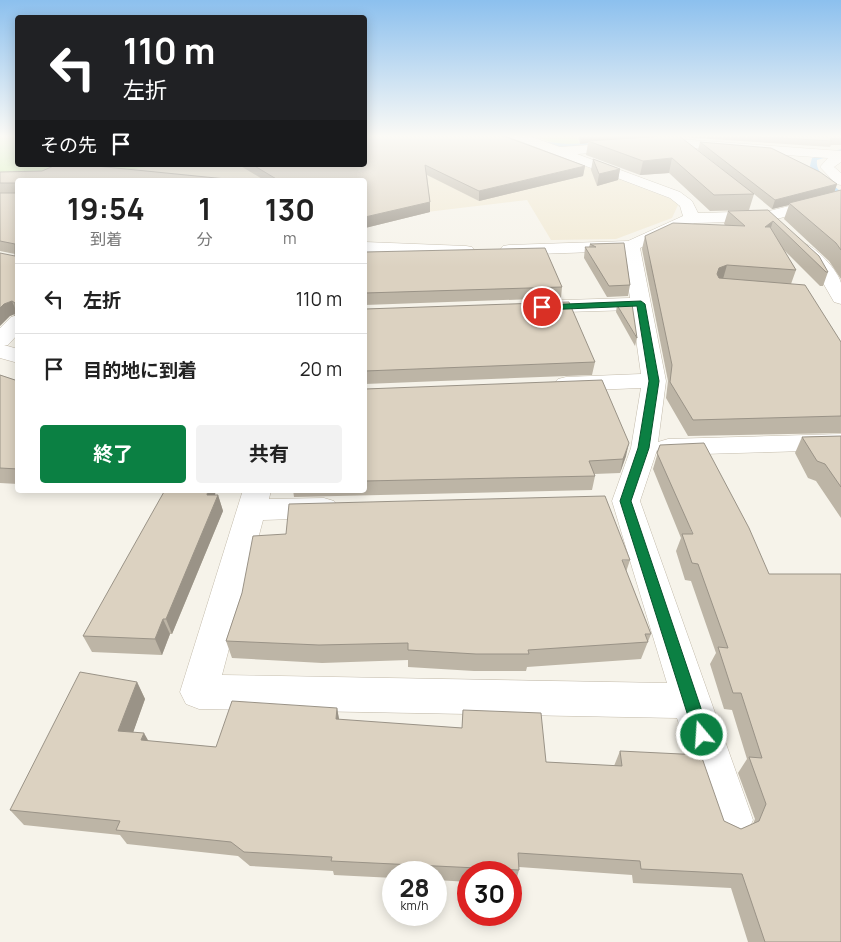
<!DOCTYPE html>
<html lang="ja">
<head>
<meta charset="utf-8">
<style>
	:root { --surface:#fff; --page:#f2f2f2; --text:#222; --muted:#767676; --line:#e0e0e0; --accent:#0b8043 }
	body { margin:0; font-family:Manrope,"Noto Sans JP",sans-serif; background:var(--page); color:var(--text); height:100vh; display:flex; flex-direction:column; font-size:19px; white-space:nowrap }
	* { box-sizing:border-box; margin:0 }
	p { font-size:16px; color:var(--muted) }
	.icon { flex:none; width:28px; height:28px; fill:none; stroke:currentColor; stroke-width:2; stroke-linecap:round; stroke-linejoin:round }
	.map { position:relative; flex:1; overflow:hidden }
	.sheet { position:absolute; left:15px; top:178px; width:352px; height:315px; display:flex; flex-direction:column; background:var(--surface); border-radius:5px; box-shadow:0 2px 12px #0003 }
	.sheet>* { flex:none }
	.top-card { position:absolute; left:15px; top:15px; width:352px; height:152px; border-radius:5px; box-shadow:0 2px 12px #0003; background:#202124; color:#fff; overflow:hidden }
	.speed { position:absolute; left:382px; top:861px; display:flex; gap:10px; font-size:25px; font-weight:700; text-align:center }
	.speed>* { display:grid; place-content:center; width:65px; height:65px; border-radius:50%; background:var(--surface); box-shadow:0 2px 12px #0003; line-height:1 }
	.speed small { font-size:12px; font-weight:400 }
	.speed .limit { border:8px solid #d22; background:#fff; color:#111 }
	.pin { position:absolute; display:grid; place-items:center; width:42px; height:42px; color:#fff; margin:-21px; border:2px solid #fff; border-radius:50%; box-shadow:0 1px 5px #0007 }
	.me { position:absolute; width:55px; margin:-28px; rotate:342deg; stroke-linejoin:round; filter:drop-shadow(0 0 4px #0008) }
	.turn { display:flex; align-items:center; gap:18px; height:105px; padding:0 25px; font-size:22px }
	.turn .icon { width:65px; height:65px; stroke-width:2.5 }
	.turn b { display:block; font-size:35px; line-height:42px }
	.then { display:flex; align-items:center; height:48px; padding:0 25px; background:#0003; gap:10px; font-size:19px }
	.eta { display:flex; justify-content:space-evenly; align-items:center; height:85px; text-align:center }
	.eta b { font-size:30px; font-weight:700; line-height:35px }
	.cta { display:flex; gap:10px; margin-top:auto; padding:10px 25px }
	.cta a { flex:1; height:58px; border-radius:5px; background:var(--accent); color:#fff; font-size:20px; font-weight:700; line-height:58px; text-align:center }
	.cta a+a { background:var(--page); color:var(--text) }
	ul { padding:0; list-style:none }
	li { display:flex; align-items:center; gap:15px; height:70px; padding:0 25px; border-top:1px solid var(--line) }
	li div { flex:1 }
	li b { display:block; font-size:19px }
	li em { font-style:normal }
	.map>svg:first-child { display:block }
</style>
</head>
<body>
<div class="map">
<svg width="841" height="942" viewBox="0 0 841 942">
	<rect width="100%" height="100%" fill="#f6f3ea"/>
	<polygon fill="#f1e9d3" points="0,135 17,135 18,165 365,165 365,135 502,135 671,199 678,205 672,218 616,239 551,240 527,200 402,215 365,180 72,180 0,178"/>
	<g fill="#d0eeb0">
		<polygon points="0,135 17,135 18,165 157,165 106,174 0,173"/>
		<polygon points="529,135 576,135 580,145 557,144"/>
	</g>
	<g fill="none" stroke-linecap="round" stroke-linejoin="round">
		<g fill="#a2d2f8" fill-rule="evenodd">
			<polygon points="547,142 568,144 587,143 590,145 568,148 545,145"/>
			<path d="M841,149v4l-24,7c-2,13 13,22 22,30v2l-2,1 -22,-19 -5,-8 2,-8z"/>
		</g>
		<g stroke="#c3bbab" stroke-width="1">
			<g id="minor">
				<polygon points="510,135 526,135 560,147 678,139 841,151 841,162 834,167 841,173 841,185 836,184 820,167 828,158 678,147 577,154 680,192 692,201 698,213 769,211 841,193 841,202 769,221 695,223 640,248 666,381 658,442 668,439 841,434 841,450 668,455 659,453 657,450 640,501 753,820 746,835 731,842 716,835 677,718 199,709 186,704 180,692 243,490 271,490 269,499 324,498 334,501 339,508 334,515 324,518 263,520 222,675 667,683 612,501 631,448 641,388 566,391 558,389 554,384 558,379 566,377 641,374 632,310 532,313 525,311 522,307 525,303 532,301 630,298 623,251 509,255 503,254 500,250 503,246 509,245 628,241 683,216 680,206 670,198 512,138"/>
				<polygon points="365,242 466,246 472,247 475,251 472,255 466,256 365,252"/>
				<path d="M803,243c12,3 35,27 38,40 0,7 0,14 0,21l-7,-2 -19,-33 -21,-21 3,-4z"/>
				<polygon points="18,315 18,334 8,345 4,345 18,349 18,363 0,358 0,328 11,317"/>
			</g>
		</g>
		<use href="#minor" fill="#fff" fill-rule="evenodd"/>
	</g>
	<g fill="#bdb5a6">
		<polygon points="577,135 841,135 841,145 831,145 830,147 680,137 746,188 698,150 700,142 837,184 834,192 841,190 841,279 829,261 784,219 789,205 772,209 754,194 749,210 710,211 669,173 640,175 586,155 588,143 580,144"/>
		<polygon points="593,159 620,169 618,180 597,186 591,170"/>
		<polygon points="86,165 18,180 18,323 15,314 10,316 15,254 0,251 0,193 16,193 0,193 0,172 42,171"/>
		<polygon points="239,165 365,165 585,166 583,176 479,201 427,175 430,202 430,212 365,228 365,180 264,180"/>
		<polygon points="768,210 828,272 823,286 820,286 783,249 796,270 791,284 841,342 841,433 688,436 666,398 668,381 642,249 645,236 726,226 724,224 728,211"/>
		<polygon points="624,243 630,285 628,296 607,297 584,258 585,247 589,247 590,244"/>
		<polygon points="365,252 562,287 561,298 365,305"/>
		<polygon points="617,305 637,338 635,346 616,312"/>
		<polygon points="365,309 595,362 592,375 365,384"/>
		<polygon points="0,375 18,381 18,484 0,483"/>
		<polygon points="365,389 626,456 620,473 594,474 595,476 592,490 294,497 293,490 365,490"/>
		<polygon points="841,436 841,518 816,481 808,478 795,453 802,437"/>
		<polygon points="660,445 841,942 748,942 731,888 633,883 632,875 519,867 519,870 515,884 511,884 511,872 469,872 469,882 436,880 436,872 394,872 394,878 334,875 333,871 250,866 238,856 127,844 120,835 24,825 10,810 137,682 145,699 133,732 148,741 216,747 337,708 339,720 462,728 463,710 546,762 614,766 620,751 724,821 741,829 753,824 755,819 738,773 747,759 732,710 724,709 710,664 716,653 691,581 685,580 676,551 681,538 653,469"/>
		<polygon points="215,495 218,495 223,511 172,634 170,634 162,655 92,652 83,636"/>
		<polygon points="630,560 626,572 651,634 641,659 527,667 526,671 474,671 408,667 408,660 322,663 232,658 226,641 242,593"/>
	</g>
	<g fill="#9a9387">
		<polygon points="634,135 679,135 678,137 588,141 588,143 580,144 581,138"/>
		<polygon points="672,158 669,173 640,175 643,161"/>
		<polygon points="585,166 583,176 479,201 479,191"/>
		<polygon points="620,169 618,180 597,186 599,174"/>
		<polygon points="837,184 834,193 789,203 789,205 772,209 775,200"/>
		<polygon points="430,202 430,212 365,228 365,217"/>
		<polygon points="773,221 769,234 765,227"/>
		<polygon points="727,265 723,279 714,282 719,268"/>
		<polygon points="12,301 17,313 10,316 0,326 0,308 4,304"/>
		<polygon points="629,443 626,456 620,473 623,459"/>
		<polygon points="208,490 216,490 212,510 207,495"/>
		<polygon points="218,495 223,511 172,634 166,619"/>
		<polygon points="163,619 170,634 162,655 155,639"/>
		<polygon points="137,682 145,699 128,747 118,731"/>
		<polygon points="337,708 340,724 336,719"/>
		<polygon points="144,733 153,749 141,740"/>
	</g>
	<g fill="#dcd2c1" stroke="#9a9387">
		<polygon points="365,135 501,135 585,166 479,191 425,165 430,202 365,217 365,180 278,180 253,165 365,165"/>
		<polygon points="580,135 634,135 581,138"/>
		<polygon points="678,135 754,194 714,195 672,158 643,161 588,141"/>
		<polygon points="729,135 841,135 841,139 830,139 832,141"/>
		<polygon points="700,142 771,148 820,172 837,184 775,200"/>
		<polygon points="593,159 620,169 599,174"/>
		<polygon points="56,165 86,165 236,180 18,180 18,316 15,316 15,303 12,301 4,304 0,308 0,253 15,256 15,244 0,241 0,193 16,193 16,183 0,183 0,172 42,171"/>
		<polygon points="841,190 841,250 836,243 789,203"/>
		<polygon points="768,210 819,256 828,272 826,272 773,221 765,227 770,227 796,270 727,265 719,268 717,274 719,278 805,285 841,342 841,416 693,420 670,382 672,365 645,236 673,223 745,226 728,211"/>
		<polygon points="624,243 630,285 609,286 585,247 596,247 590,244"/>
		<polygon points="545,248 562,287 365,293 365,252"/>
		<polygon points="569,302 595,362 365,371 365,309"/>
		<polygon points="632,304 637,338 617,305"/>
		<polygon points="0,375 18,381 18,469 0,468"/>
		<polygon points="602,380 629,443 623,459 589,461 595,476 365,481 365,389"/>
		<polygon points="841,436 841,487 825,464 817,461 802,437"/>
		<polygon points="704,443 749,528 769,574 841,574 841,942 765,942 742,874 641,869 640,861 518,853 519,870 331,861 332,857 244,852 231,842 116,830 120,821 10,810 80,672 137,682 118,731 144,733 141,740 216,747 232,701 337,708 336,719 462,728 463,710 541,713 546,762 622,766 620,751 701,755 724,821 741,829 759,821 766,804 749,757 762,758 741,693 733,693 718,647 728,648 698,564 692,563 682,534 693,534 657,453 660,445"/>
		<polygon points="165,490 208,490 207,495 218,495 166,619 163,619 155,639 83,636"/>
		<polygon points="605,496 630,560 622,560 651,634 645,634 648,642 528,650 529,654 476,654 408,650 408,643 319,645 226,641 242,593 253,536 286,534 289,504"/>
	</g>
	<linearGradient id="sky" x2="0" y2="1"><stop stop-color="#8cc0ee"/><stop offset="0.51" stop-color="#fbfaf6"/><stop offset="1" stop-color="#fbfaf6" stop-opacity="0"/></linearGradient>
	<rect width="841" height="267" fill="url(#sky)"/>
	<polygon fill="#0b8043" stroke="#07532c" points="641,301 645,304 659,381 649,448 631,501 710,735 708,740 702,743 696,740 694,735 620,501 638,448 649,381 637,306 542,310 538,307 542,305"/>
</svg>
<div class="speed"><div>28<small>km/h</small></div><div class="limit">30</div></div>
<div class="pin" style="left:542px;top:307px;background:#d93025"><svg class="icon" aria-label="arrive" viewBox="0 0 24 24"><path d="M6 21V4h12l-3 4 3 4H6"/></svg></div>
<svg class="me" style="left:702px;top:735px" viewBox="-20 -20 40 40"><circle r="17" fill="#0b8043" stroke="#fff" stroke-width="3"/><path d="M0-11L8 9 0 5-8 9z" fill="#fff"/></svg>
<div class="top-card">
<div class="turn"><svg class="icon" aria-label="left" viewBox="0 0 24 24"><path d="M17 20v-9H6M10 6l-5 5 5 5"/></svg><div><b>110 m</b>左折</div></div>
<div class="then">その先<svg class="icon" aria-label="arrive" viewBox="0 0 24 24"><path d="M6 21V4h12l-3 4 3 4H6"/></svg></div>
</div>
<section class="sheet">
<div class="eta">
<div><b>19:54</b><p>到着</p></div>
<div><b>1</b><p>分</p></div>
<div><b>130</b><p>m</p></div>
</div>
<ul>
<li><svg class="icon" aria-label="left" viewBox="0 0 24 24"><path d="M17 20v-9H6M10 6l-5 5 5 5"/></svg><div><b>左折</b></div><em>110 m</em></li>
<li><svg class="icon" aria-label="arrive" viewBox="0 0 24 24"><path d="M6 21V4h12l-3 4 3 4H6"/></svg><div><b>目的地に到着</b></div><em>20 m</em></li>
</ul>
<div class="cta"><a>終了</a><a>共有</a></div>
</section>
</div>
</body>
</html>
